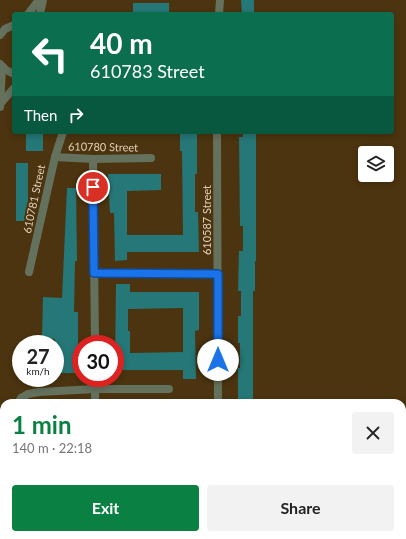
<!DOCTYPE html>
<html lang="en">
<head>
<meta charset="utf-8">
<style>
	:root { --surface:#fff; --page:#f2f2f2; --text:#222; --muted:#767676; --accent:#0b8043 }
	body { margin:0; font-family:Lato,sans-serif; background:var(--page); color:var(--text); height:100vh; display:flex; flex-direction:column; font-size:15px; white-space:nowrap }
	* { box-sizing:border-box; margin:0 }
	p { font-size:13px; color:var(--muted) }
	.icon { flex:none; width:22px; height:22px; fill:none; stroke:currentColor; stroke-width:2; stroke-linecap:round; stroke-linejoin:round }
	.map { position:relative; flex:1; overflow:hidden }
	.panel { position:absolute; left:0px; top:399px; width:406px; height:140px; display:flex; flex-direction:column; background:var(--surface); border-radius:12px 12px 0 0; box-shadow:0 2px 6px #0003 }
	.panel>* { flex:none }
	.guide { position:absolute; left:12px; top:12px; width:382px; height:122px; border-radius:4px; box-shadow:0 2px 6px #0003; background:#0b6e4f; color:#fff; overflow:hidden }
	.buttons { position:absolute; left:358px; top:146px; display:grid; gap:8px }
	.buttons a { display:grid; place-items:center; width:36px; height:36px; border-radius:4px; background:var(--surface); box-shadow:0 2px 6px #0003; font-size:20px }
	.speed { position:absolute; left:12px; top:335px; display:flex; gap:8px; font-size:20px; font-weight:700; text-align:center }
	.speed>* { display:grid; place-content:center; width:52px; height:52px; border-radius:50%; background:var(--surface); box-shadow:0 2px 6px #0003; line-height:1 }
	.speed small { font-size:10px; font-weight:400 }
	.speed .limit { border:6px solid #d22; background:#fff; color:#111 }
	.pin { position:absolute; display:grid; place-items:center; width:34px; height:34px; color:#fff; margin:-17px; border:2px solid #fff; border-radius:50%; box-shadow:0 1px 4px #0007 }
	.me { position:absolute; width:44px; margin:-22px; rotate:0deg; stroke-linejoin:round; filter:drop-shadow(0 0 3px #0008) }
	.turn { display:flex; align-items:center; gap:14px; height:84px; padding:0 12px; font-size:18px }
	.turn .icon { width:52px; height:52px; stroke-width:2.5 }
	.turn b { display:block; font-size:28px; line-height:34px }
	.then { display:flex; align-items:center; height:38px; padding:0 12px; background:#0003; gap:8px; font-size:15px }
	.round { display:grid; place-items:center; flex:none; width:42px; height:42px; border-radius:4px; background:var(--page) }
	.head { display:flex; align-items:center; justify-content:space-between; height:68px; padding:0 12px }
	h1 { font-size:24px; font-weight:700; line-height:30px; color:var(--accent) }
	.cta { display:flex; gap:8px; margin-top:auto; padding:8px 12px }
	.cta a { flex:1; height:46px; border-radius:4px; background:var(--accent); color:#fff; font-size:16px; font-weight:700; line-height:46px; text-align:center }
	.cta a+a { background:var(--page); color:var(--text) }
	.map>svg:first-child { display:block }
</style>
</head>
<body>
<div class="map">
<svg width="406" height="539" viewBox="0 0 406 539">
	<rect width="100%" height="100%" fill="#4b340f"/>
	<polygon fill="#684608" points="402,429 406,429 406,539 288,539 288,535 402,535"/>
	<g fill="#267777" fill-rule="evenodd">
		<polygon points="241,0 254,0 254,14 242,14"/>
		<rect x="133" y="3" width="36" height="11"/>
		<rect x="26" y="132" width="17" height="19"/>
		<polygon points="243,132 256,132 256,261 255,261 255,291 253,291 253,403 238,403 238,368 240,368 240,343 238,343 238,316 241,316 241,291 238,291 239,251 243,251 243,226 240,226 239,137 243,137"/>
		<polygon points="180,133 197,133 197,174 195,174 195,212 198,212 199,252 127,252 127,260 115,261 114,213 110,213 108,174 161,174 161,190 127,191 127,235 183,235 182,151 180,151"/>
		<rect x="16" y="163" width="12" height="58"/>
		<polygon points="67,188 76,188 77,261 75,261 74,312 78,312 78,356 81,356 81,373 55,373 55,339 42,338 43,297 62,298"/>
		<path d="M116,284h14v8h69v38l-4,1 1,48h-13v-9h-68zM183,308v44l-53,1v-22h-2v-22z"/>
	</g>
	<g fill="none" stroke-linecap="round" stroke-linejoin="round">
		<g stroke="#64715d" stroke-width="8">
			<polyline points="28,14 39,0"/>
			<polyline points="40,14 43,0"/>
			<polyline points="219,14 220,0"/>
			<polyline points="0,35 5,29 14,25"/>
			<polyline points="0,64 6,70 14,74"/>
			<polyline points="1,103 14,88"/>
			<polyline points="0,107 2,67"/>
			<polyline points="217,132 218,403"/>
			<polyline points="55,157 93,159 151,158"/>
			<polyline points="93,159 95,344"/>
			<polyline points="29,272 55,157 63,132"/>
			<polyline points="94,273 218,274"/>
			<polyline points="95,378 95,403"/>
			<polyline points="18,403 21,398 28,394 39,392 95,389 169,389"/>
			<polyline points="0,507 4,508"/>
			<polyline points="0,518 4,517"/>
			<polyline points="97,535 97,539"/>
			<polyline points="220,535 221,539"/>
		</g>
	</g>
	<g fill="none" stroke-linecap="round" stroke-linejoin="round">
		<g stroke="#114b97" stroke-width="10">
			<polyline id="route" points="93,187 94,273 218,274 218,360"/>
		</g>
		<use href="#route" stroke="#1a73e8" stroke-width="7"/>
	</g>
	<g text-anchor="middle" stroke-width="4" stroke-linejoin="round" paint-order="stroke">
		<g font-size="11" fill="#e2d0b8" stroke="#4b340f">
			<text transform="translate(103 147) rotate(1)" y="4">610780 Street</text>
			<text transform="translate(34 199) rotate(-78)" y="4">610781 Street</text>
			<text transform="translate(207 220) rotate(-90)" y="4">610587 Street</text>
		</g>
	</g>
</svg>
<div class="buttons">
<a><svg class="icon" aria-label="layers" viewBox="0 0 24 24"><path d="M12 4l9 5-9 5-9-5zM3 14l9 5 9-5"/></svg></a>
</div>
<div class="speed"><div>27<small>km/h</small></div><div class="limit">30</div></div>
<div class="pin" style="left:93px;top:187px;background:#d93025"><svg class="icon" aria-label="arrive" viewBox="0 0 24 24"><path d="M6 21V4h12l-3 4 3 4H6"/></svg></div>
<svg class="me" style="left:218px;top:360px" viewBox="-20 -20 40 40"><circle r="19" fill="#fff"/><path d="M0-13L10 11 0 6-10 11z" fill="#1a73e8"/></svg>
<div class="guide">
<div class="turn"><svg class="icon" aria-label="left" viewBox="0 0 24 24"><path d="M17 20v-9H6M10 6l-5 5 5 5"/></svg><div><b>40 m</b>610783 Street</div></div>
<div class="then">Then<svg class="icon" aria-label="right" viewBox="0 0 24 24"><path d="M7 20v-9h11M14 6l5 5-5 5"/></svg></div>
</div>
<section class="panel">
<div class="head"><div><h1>1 min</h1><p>140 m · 22:18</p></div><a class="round"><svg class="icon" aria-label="close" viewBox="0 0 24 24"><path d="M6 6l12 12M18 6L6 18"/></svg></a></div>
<div class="cta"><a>Exit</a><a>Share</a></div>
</section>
</div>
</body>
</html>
